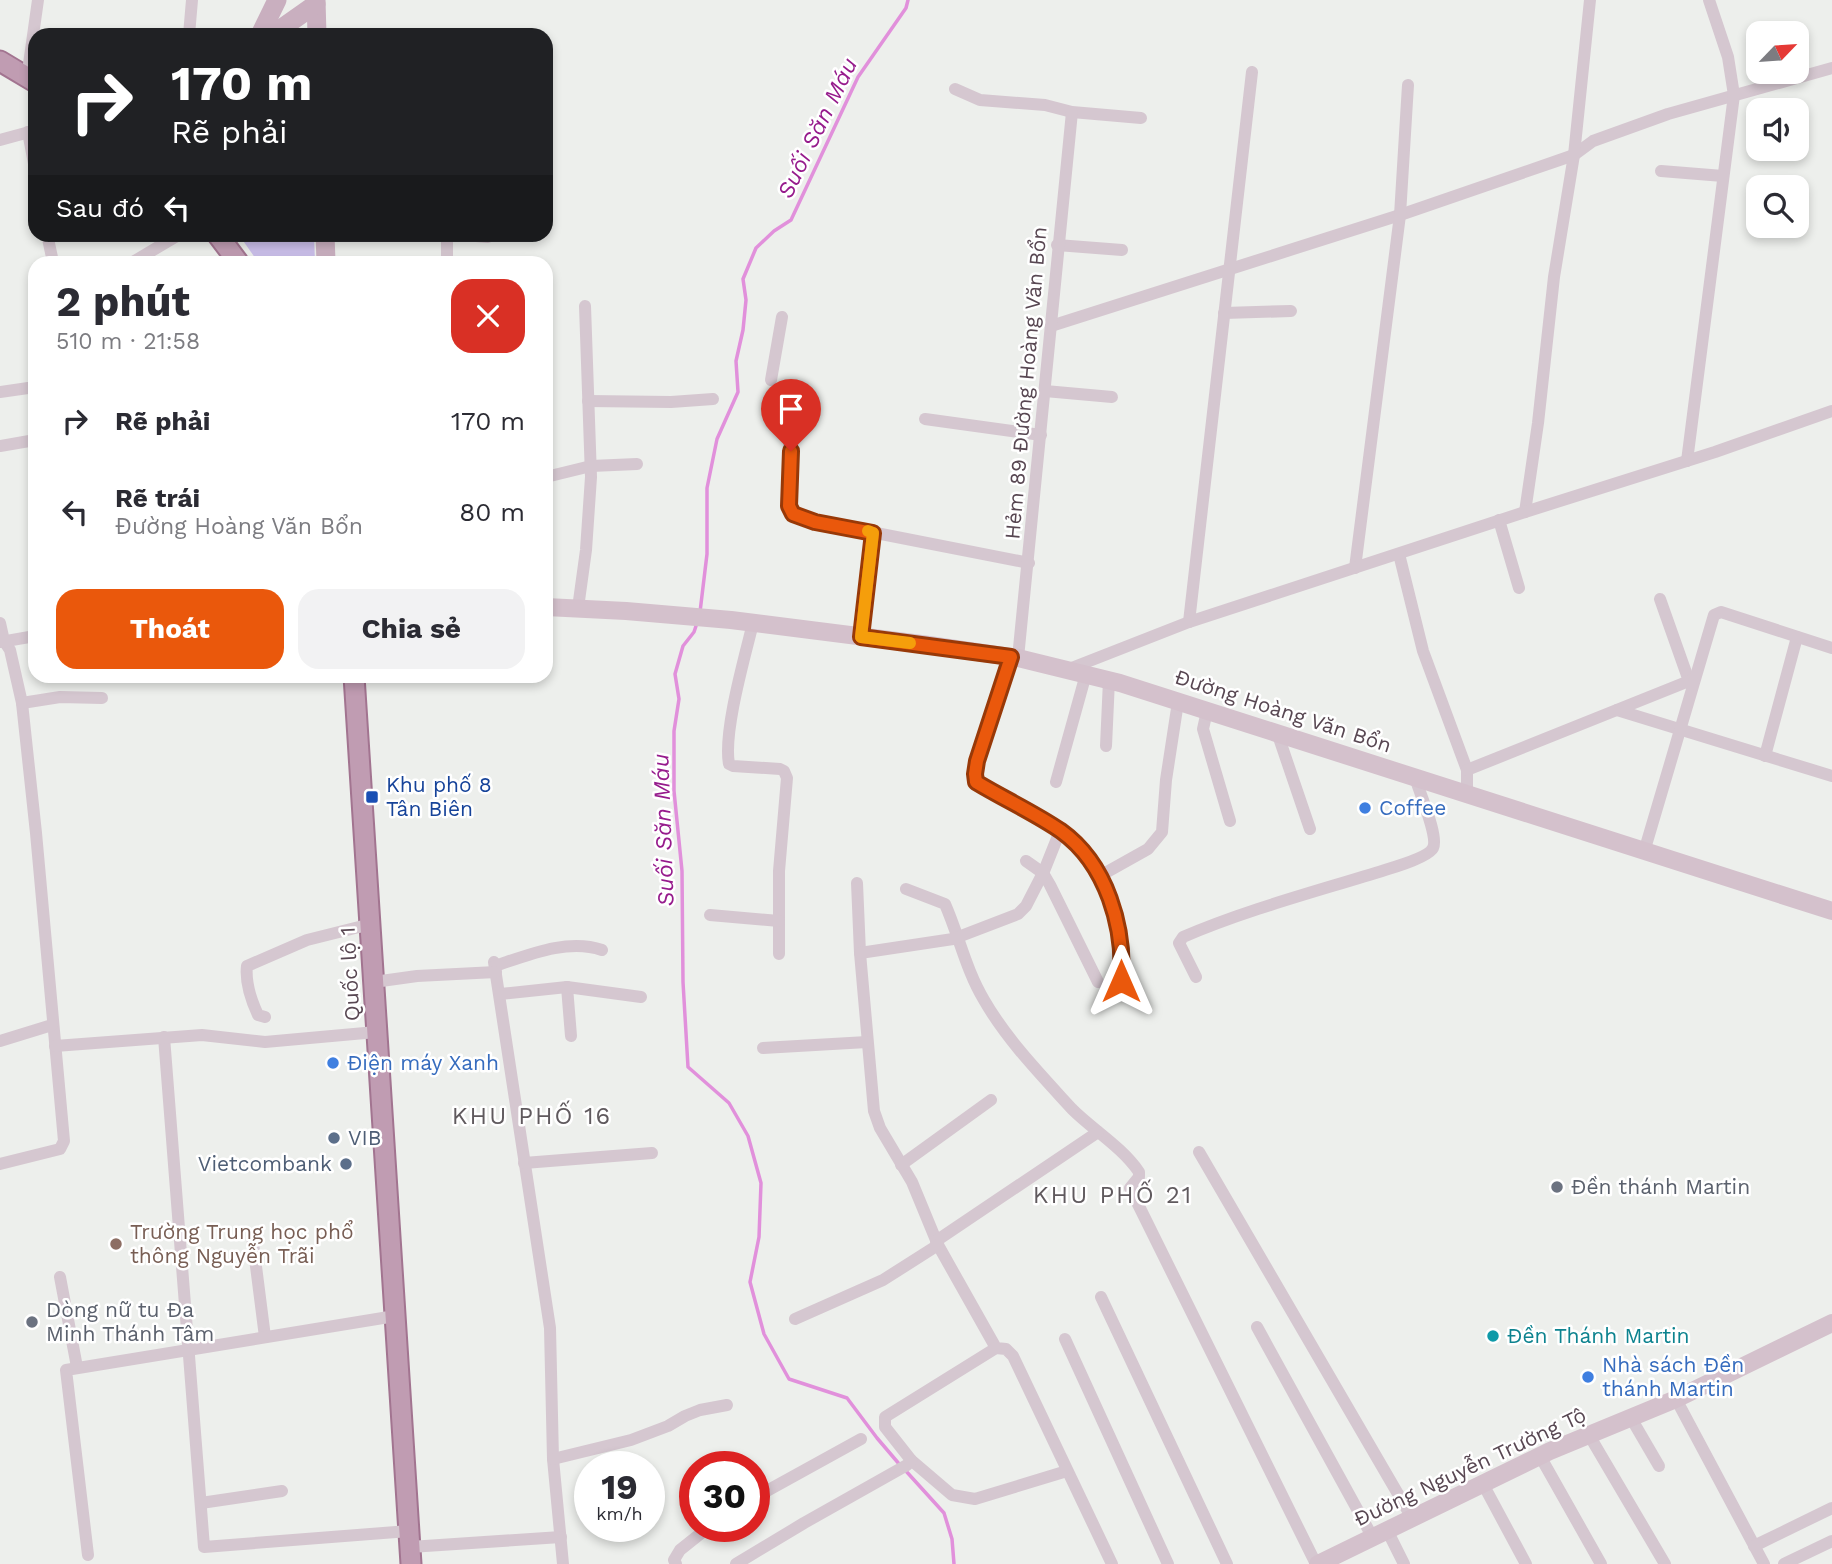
<!DOCTYPE html>
<html lang="vi">
<head>
<meta charset="utf-8">
<style>
	:root { --surface:#fff; --page:#f2f2f3; --text:#2b2b33; --muted:#7c7c81; --accent:#ea580c }
	body { margin:0; font-family:"Work Sans",sans-serif; background:var(--page); color:var(--text); height:100vh; display:flex; flex-direction:column; font-size:26px; white-space:nowrap }
	* { box-sizing:border-box; margin:0 }
	p { font-size:23px; color:var(--muted) }
	.icon { flex:none; width:38px; height:38px; fill:none; stroke:currentColor; stroke-width:2; stroke-linecap:round; stroke-linejoin:round }
	.map { position:relative; flex:1; overflow:hidden }
	.panel { position:absolute; left:28px; top:256px; width:525px; height:427px; display:flex; flex-direction:column; background:var(--surface); border-radius:21px; box-shadow:0 4px 10px #0003 }
	.panel>* { flex:none }
	.banner { position:absolute; left:28px; top:28px; width:525px; height:214px; border-radius:21px; box-shadow:0 4px 10px #0003; background:#202124; color:#fff; overflow:hidden }
	.needle { width:46px; rotate:65deg }
	.fabs { position:absolute; left:1746px; top:21px; display:grid; gap:14px }
	.fabs a { display:grid; place-items:center; width:63px; height:63px; border-radius:14px; background:var(--surface); box-shadow:0 4px 10px #0003; font-size:35px }
	.speed { position:absolute; left:574px; top:1451px; display:flex; gap:14px; font-size:35px; font-weight:700; text-align:center }
	.speed>* { display:grid; place-content:center; width:91px; height:91px; border-radius:50%; background:var(--surface); box-shadow:0 4px 10px #0003; line-height:1 }
	.speed small { font-size:18px; font-weight:400 }
	.speed .limit { border:10px solid #d22; background:#fff; color:#111 }
	.pin { position:absolute; display:grid; place-items:center; width:60px; height:60px; color:#fff; margin:-72px -30px; border-radius:50% 50% 50% 0; rotate:-45deg; box-shadow:0 0 7px #0007 }
	.pin .icon { rotate:45deg }
	.me { position:absolute; width:77px; margin:-38px; rotate:0deg; stroke-linejoin:round; filter:drop-shadow(0 0 5px #0008) }
	.turn { display:flex; align-items:center; gap:24px; height:147px; padding:0 28px; font-size:32px }
	.turn .icon { width:91px; height:91px; stroke-width:2.5 }
	.turn b { display:block; font-size:49px; line-height:60px }
	.then { display:flex; align-items:center; height:66px; padding:0 28px; background:#0003; gap:14px; font-size:26px }
	.round { display:grid; place-items:center; flex:none; width:74px; height:74px; border-radius:21px; background:var(--page) }
	.headline { display:flex; align-items:center; justify-content:space-between; height:119px; padding:0 28px }
	h1 { font-size:42px; font-weight:700; line-height:52px }
	.button { display:flex; gap:14px; margin-top:auto; padding:14px 28px }
	.button a { flex:1; height:80px; border-radius:21px; background:var(--accent); color:#fff; font-size:28px; font-weight:700; line-height:80px; text-align:center }
	.button a+a { background:var(--page); color:var(--text) }
	ul { padding:0; list-style:none }
	li { display:flex; align-items:center; gap:21px; height:91px; padding:0 28px }
	li div { flex:1 }
	li b { display:block; font-size:26px }
	li em { font-style:normal }
	.map>svg:first-child { display:block }
</style>
</head>
<body>
<div class="map">
<svg width="1832" height="1564" viewBox="0 0 1832 1564">
	<rect width="100%" height="100%" fill="#edefec"/>
	<polygon fill="#cabee9" points="239,235 314,235 315,262 258,262"/>
	<g fill="none" stroke-linecap="round" stroke-linejoin="round">
		<g stroke="#e190db" stroke-width="3.5">
			<polyline points="700,612 707,554 707,488 717,439 738,392 736,361 743,330 746,300 743,279 756,248 774,231 791,220 858,77 906,8 908,0"/>
			<polyline points="697,623 694,632 683,646 675,674 679,699 674,731 674,791 682,871 683,982 688,1067 729,1103 748,1136 761,1183 759,1237 750,1282 764,1334 789,1379 847,1398 877,1438 900,1465"/>
			<polyline points="905,1470 944,1513 952,1539 954,1564"/>
		</g>
		<g stroke="#a27490" stroke-width="23">
			<g id="trunk">
				<polyline points="0,61 35,82"/>
				<polyline points="217,234 238,262"/>
				<polyline points="354,676 411,1564"/>
			</g>
		</g>
		<g stroke="#d5c7d0" stroke-width="12">
			<polyline points="189,35 192,0"/>
			<polyline points="27,78 38,0"/>
			<polyline points="955,89 980,100 1045,105 1072,112 1141,118"/>
			<polyline points="28,132 35,169"/>
			<polyline points="0,140 33,131"/>
			<polyline points="1661,171 1723,176"/>
			<polyline points="47,234 53,262"/>
			<polyline points="447,234 447,260"/>
			<polyline points="452,234 488,237"/>
			<polyline points="325,236 357,234"/>
			<polyline points="1057,245 1122,250"/>
			<polyline points="133,262 180,234"/>
			<polyline points="1224,313 1291,311"/>
			<polyline points="1051,326 1400,215 1574,155 1593,141 1668,114 1832,68"/>
			<polyline points="771,380 782,317"/>
			<polyline points="1045,391 1112,397"/>
			<polyline points="0,392 35,387"/>
			<polyline points="803,392 791,425 789,437 789,506 793,514 815,521 1029,563"/>
			<polyline points="588,401 671,402 713,399"/>
			<polyline points="925,419 1041,435"/>
			<polyline points="0,446 35,440"/>
			<polyline points="1687,461 1734,95 1728,57 1709,0"/>
			<polyline points="546,477 591,466 637,464"/>
			<polyline points="1525,512 1538,423 1554,277 1574,155 1590,0"/>
			<polyline points="1499,520 1519,588"/>
			<polyline points="1399,554 1423,651 1467,770 1467,794"/>
			<polyline points="1355,568 1400,215 1408,85"/>
			<polyline points="1660,599 1689,681"/>
			<polyline points="578,608 586,550 591,477 585,306"/>
			<polyline points="1189,622 1252,72"/>
			<polyline points="0,623 4,641 10,650 22,703 36,833 64,1141 60,1149 0,1164"/>
			<path d="M753,623c-8,33 -30,109 -24,141l4,2 47,3 4,2 3,7 -8,93v83"/>
			<polyline points="861,637 873,532"/>
			<polyline points="0,642 35,636"/>
			<path d="M1011,657l-34,104 -2,13 1,8c28,16 59,31 85,49 46,33 64,97 60,150"/>
			<polyline points="1018,658 1072,112"/>
			<polyline points="1069,669 1189,622 1525,512 1715,452 1832,411"/>
			<polyline points="22,703 60,697 102,698"/>
			<polyline points="1617,710 1832,776"/>
			<polyline points="1207,711 1203,729 1230,821"/>
			<polyline points="1278,735 1310,829"/>
			<polyline points="1106,746 1109,680"/>
			<polyline points="1765,756 1797,637"/>
			<polyline points="1467,770 1694,679"/>
			<polyline points="1056,782 1086,674"/>
			<polyline points="1644,852 1714,615 1721,612 1832,648"/>
			<polyline points="1026,861 1043,873 1050,885 1098,982"/>
			<polyline points="1098,877 1148,849 1162,832 1166,780 1178,702"/>
			<polyline points="857,883 860,953 874,1111 880,1128 912,1182 938,1245 996,1348 1006,1349 1013,1356 1112,1564"/>
			<path d="M906,889l39,15c14,32 21,66 39,96 23,40 57,75 88,109 21,21 50,38 67,63v5l-9,11 186,376"/>
			<polyline points="710,915 779,921"/>
			<polyline points="860,953 953,939 1018,914 1026,906 1044,871 1060,831"/>
			<polyline points="494,962 550,1328 553,1459 563,1564"/>
			<path d="M495,966c33,-11 73,-28 107,-16"/>
			<path d="M1196,977l-17,-34 4,-6c65,-28 135,-46 202,-67 10,-3 44,-13 48,-22 6,-12 -14,-56 -18,-71"/>
			<polyline points="374,982 417,976 496,972"/>
			<polyline points="567,987 571,1036"/>
			<polyline points="500,994 567,987 641,997"/>
			<path d="M265,1017l-7,-2c-7,-15 -13,-32 -11,-49l60,-26 64,-16"/>
			<polyline points="164,1037 204,1547 409,1531"/>
			<polyline points="0,1041 52,1025"/>
			<polyline points="55,1046 202,1035 265,1042 376,1032"/>
			<polyline points="763,1048 867,1042"/>
			<polyline points="1199,1152 1412,1518"/>
			<polyline points="524,1163 652,1153"/>
			<polyline points="901,1165 991,1100"/>
			<polyline points="252,1235 265,1337"/>
			<polyline points="936,1241 1098,1132"/>
			<polyline points="60,1277 77,1367"/>
			<polyline points="1101,1297 1227,1564"/>
			<polyline points="795,1319 883,1280 938,1245"/>
			<polyline points="1257,1327 1373,1538"/>
			<polyline points="1065,1339 1168,1564"/>
			<polyline points="1676,1399 1764,1564"/>
			<polyline points="1631,1418 1659,1466"/>
			<polyline points="1589,1435 1665,1564"/>
			<polyline points="1540,1456 1601,1564"/>
			<polyline points="553,1459 631,1440 668,1426 685,1416 700,1410 727,1405"/>
			<polyline points="911,1460 952,1495 975,1499 1067,1471"/>
			<polyline points="1483,1484 1526,1564"/>
			<polyline points="754,1498 861,1439"/>
			<polyline points="201,1503 282,1491"/>
			<polyline points="1387,1530 1404,1564"/>
			<polyline points="1754,1546 1832,1508"/>
			<polyline points="410,1547 561,1537"/>
			<polyline points="88,1555 66,1370 395,1316"/>
			<polyline points="676,1564 674,1560 680,1550 710,1526"/>
			<polyline points="736,1564 804,1523 907,1465 911,1460 885,1427 885,1417 996,1348"/>
			<polyline points="1784,1564 1832,1541"/>
		</g>
		<g stroke="#d4c1cc" stroke-width="18">
			<polyline points="546,607 626,611 731,620 929,645 1018,658 1120,683 1832,911"/>
			<polyline points="1318,1564 1550,1451 1676,1399 1832,1323"/>
		</g>
		<g stroke="#c9afbf" stroke-width="19">
			<polyline points="316,0 317,35"/>
			<polyline points="260,35 277,0"/>
			<polyline points="272,35 316,4"/>
			<polyline points="325,234 326,262"/>
		</g>
		<use href="#trunk" stroke="#c09cb2" stroke-width="19"/>
	</g>
	<g fill="none" stroke-linecap="round" stroke-linejoin="round">
		<g stroke="#983908" stroke-width="18">
			<path id="route" d="M791,451l-2,55 4,8 22,8 58,11 -12,104 150,20 -34,104 -2,13 1,8c28,17 59,31 85,49 46,33 64,97 60,150"/>
		</g>
		<use href="#route" stroke="#ea580c" stroke-width="12"/>
		<polyline stroke="#f59e0b" stroke-width="12" points="868,531 873,533 861,637 910,643"/>
	</g>
	<rect fill="#1a4fb4" stroke="#fff" stroke-width="2.5" x="365" y="790" width="14" height="14" rx="3.5"/>
	<g fill="#3f7fe0" stroke="#fff" stroke-width="2.5">
		<circle cx="1365" cy="808" r="7"/>
		<circle cx="333" cy="1063" r="7"/>
		<circle cx="1588" cy="1377" r="7"/>
	</g>
	<g fill="#5c6f8a" stroke="#fff" stroke-width="2.5">
		<circle cx="334" cy="1138" r="7"/>
		<circle cx="346" cy="1164" r="7"/>
	</g>
	<g fill="#6b7280" stroke="#fff" stroke-width="2.5">
		<circle cx="1557" cy="1187" r="7"/>
		<circle cx="32" cy="1322" r="7"/>
	</g>
	<circle fill="#8d6e63" stroke="#fff" stroke-width="2.5" cx="116" cy="1244" r="7"/>
	<circle fill="#0f9aa8" stroke="#fff" stroke-width="2.5" cx="1493" cy="1336" r="7"/>
	<g text-anchor="middle" stroke-width="5" stroke-linejoin="round" paint-order="stroke">
		<g font-size="21" fill="#584752" stroke="#fff">
			<text transform="translate(1026 383) rotate(-85)" y="7">Hẻm 89 Đường Hoàng Văn Bổn</text>
			<text transform="translate(1283 711) rotate(18)" y="7">Đường Hoàng Văn Bổn</text>
			<text transform="translate(350 974) rotate(-93)" y="7">Quốc lộ 1</text>
			<text transform="translate(1470 1467) rotate(-25)" y="7">Đường Nguyễn Trường Tộ</text>
		</g>
		<g font-size="21" fill="#164399" stroke="#fff" text-anchor="start">
			<text x="386" y="792">Khu phố 8<tspan x="386" dy="24">Tân Biên</tspan></text>
		</g>
		<g font-size="21" fill="#366cbe" stroke="#fff" text-anchor="start">
			<text x="1379" y="815">Coffee</text>
			<text x="347" y="1070">Điện máy Xanh</text>
			<text x="1602" y="1372">Nhà sách Đền<tspan x="1602" dy="24">thánh Martin</tspan></text>
		</g>
		<g font-size="21" fill="#4e5e75" stroke="#fff" text-anchor="start">
			<text x="348" y="1145">VIB</text>
			<text x="332" y="1171" text-anchor="end">Vietcombank</text>
		</g>
		<g font-size="21" fill="#5b616d" stroke="#fff" text-anchor="start">
			<text x="1571" y="1194">Đền thánh Martin</text>
			<text x="46" y="1317">Dòng nữ tu Đa<tspan x="46" dy="24">Minh Thánh Tâm</tspan></text>
		</g>
		<g font-size="21" fill="#785e54" stroke="#fff" text-anchor="start">
			<text x="130" y="1239">Trường Trung học phổ<tspan x="130" dy="24">thông Nguyễn Trãi</tspan></text>
		</g>
		<g font-size="21" fill="#0d838f" stroke="#fff" text-anchor="start">
			<text x="1507" y="1343">Đền Thánh Martin</text>
		</g>
		<g font-size="23" font-style="italic" fill="#961b8c" stroke="#fff">
			<text transform="translate(817 128) rotate(-64)" y="8">Suối Săn Máu</text>
			<text transform="translate(663 830) rotate(-92)" y="8">Suối Săn Máu</text>
		</g>
		<g font-size="24" letter-spacing="2" fill="#605a5e" stroke="#fff">
			<text x="532" y="1124">KHU PHỐ 16</text>
			<text x="1113" y="1203">KHU PHỐ 21</text>
		</g>
	</g>
</svg>
<div class="fabs">
<a><svg class="needle" viewBox="-14 -14 28 28"><path d="M0-13l5 13h-10z" fill="#e53935"/><path d="M0 13l5-13h-10z" fill="#7c7c81"/></svg></a>
<a><svg class="icon" aria-label="sound" viewBox="0 0 24 24"><path d="M4 9h4l5-4v14l-5-4H4zM17 9q2 3 0 6"/></svg></a>
<a><svg class="icon" aria-label="search" viewBox="0 0 24 24"><circle cx="10" cy="10" r="6"/><path d="M15 15l6 6"/></svg></a>
</div>
<div class="speed"><div>19<small>km/h</small></div><div class="limit">30</div></div>
<div class="pin" style="left:791px;top:451px;background:#d93025"><svg class="icon" aria-label="arrive" viewBox="0 0 24 24"><path d="M6 21V4h12l-3 4 3 4H6"/></svg></div>
<svg class="me" style="left:1121px;top:981px" viewBox="-20 -20 40 40"><path d="M0-17L14 15 0 8-14 15z" fill="#ea580c" stroke="#fff" stroke-width="4"/></svg>
<div class="banner">
<div class="turn"><svg class="icon" aria-label="right" viewBox="0 0 24 24"><path d="M7 20v-9h11M14 6l5 5-5 5"/></svg><div><b>170 m</b>Rẽ phải</div></div>
<div class="then">Sau đó<svg class="icon" aria-label="left" viewBox="0 0 24 24"><path d="M17 20v-9H6M10 6l-5 5 5 5"/></svg></div>
</div>
<section class="panel">
<div class="headline"><div><h1>2 phút</h1><p>510 m · 21:58</p></div><a class="round" style="background:#d93025;color:#fff"><svg class="icon" aria-label="close" viewBox="0 0 24 24"><path d="M6 6l12 12M18 6L6 18"/></svg></a></div>
<ul>
<li><svg class="icon" aria-label="right" viewBox="0 0 24 24"><path d="M7 20v-9h11M14 6l5 5-5 5"/></svg><div><b>Rẽ phải</b></div><em>170 m</em></li>
<li><svg class="icon" aria-label="left" viewBox="0 0 24 24"><path d="M17 20v-9H6M10 6l-5 5 5 5"/></svg><div><b>Rẽ trái</b><p>Đường Hoàng Văn Bổn</p></div><em>80 m</em></li>
</ul>
<div class="button"><a>Thoát</a><a>Chia sẻ</a></div>
</section>
</div>
</body>
</html>
